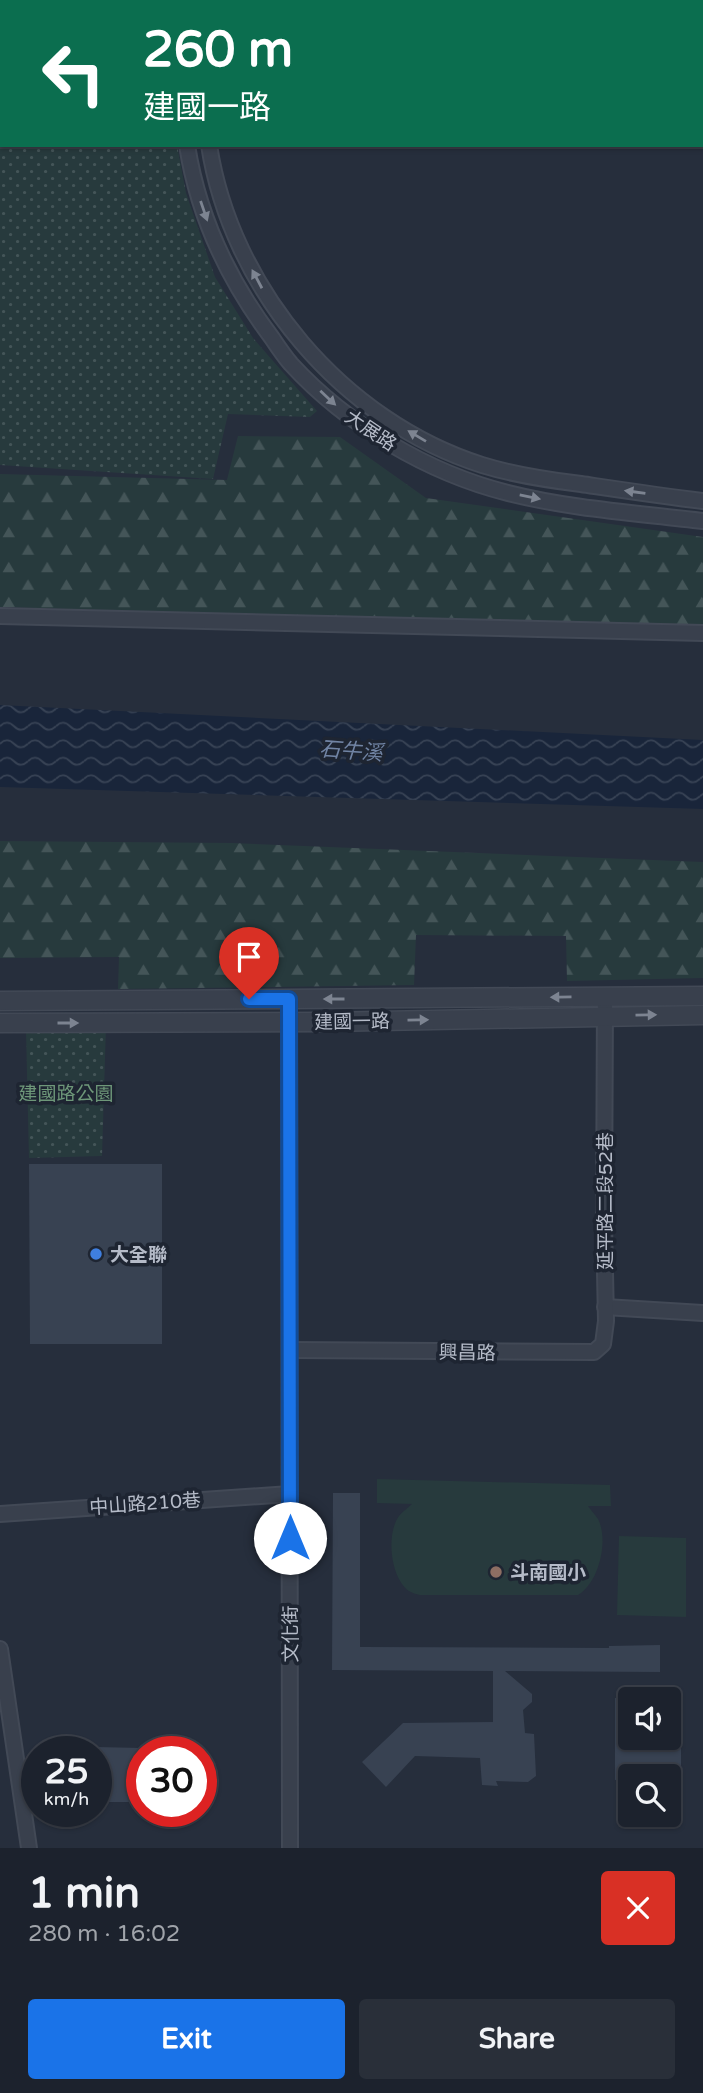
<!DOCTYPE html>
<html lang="en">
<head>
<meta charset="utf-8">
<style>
	:root { --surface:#1c222d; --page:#292f39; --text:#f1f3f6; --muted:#a0a4aa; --line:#3a3f49; --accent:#1a73e8 }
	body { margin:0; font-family:"Varela Round","Noto Sans TC",sans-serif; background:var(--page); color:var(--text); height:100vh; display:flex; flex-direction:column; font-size:26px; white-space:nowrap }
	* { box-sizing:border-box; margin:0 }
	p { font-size:23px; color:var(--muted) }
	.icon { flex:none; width:38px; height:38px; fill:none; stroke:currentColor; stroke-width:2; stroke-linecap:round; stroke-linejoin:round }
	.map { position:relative; height:1848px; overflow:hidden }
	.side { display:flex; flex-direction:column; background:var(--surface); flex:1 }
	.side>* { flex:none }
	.banner { position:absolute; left:0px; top:0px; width:704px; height:147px; box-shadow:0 2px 5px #0004,0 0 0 2px var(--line); background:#0b6e4f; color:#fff; overflow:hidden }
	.tools { position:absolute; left:618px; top:1687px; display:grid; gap:14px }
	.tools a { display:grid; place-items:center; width:63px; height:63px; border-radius:7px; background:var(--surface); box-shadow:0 2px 5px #0004,0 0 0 2px var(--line); font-size:35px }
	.speed { position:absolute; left:21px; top:1736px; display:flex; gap:14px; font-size:35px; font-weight:700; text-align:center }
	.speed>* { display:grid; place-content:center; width:91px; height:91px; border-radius:50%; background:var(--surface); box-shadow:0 2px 5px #0004,0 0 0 2px var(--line); line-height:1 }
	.speed small { font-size:18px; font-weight:400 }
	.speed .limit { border:10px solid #d22; background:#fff; color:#111 }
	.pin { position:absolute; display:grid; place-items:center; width:60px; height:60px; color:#fff; margin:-72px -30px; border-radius:50% 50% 50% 0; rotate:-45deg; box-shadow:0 0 7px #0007 }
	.pin .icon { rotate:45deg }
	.me { position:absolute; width:77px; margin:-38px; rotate:0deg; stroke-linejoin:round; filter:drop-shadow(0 0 5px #0008) }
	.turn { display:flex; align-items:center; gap:24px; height:147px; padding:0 28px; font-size:32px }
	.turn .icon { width:91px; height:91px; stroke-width:2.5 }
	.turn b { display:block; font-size:49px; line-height:60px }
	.round { display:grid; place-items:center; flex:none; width:74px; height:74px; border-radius:7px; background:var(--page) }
	.headline { display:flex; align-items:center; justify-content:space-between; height:119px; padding:0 28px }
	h1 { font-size:42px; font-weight:700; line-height:52px }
	.action { display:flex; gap:14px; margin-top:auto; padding:14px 28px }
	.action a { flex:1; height:80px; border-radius:7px; background:var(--accent); color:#fff; font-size:28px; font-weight:700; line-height:80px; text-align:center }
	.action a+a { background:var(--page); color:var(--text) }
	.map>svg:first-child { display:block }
</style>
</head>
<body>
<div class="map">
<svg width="703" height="1848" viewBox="0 0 703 1848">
	<defs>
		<pattern id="forest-firs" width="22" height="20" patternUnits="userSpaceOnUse" patternTransform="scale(1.75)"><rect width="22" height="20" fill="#273a3d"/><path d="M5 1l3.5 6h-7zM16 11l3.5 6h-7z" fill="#445558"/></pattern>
		<pattern id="park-dots" width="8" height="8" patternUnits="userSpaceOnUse" patternTransform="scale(1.75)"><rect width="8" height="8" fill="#273a3d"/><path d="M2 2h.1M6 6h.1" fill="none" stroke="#445558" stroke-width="1.8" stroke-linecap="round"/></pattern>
		<pattern id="water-waves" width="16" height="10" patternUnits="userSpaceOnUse" patternTransform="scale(1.75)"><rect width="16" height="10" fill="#19253a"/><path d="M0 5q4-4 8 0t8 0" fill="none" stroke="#384355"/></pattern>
	</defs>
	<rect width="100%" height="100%" fill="#262e3c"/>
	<g fill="#273a3d">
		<path d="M377,1479l233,6 1,21h-23c3,4 7,9 10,13 11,21 1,64 -20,76h-158c-4,-1 -8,-2 -11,-4 -19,-14 -23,-57 -10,-75 3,-4 9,-8 13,-12l-35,-1z"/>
		<polygon points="619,1536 686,1538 686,1617 617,1615"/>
	</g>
	<g fill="url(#forest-firs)">
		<polygon points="238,436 340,437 426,498 703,537 703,627 0,607 0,474 227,480"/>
		<polygon points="0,841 232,843 703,862 703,978 567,981 566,936 416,935 414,985 118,989 119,957 0,958"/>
	</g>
	<g fill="url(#park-dots)">
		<polygon points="0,16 2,16 2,145 177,145 186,193 215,277 253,338 317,411 310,417 228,414 213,479 0,465"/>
		<polygon points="106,1025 102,1156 29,1158 26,1030"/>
	</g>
	<polygon fill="url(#water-waves)" points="0,705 703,740 703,809 0,787"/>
	<g fill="#384252">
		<polygon points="29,1164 162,1164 162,1344 30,1344"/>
		<polygon points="333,1493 360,1493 360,1647 609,1648 609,1646 660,1645 660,1672 505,1671 532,1694 532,1702 523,1710 525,1733 534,1734 536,1776 528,1782 496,1781 498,1786 482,1785 480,1758 415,1756 386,1787 362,1762 403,1723 493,1722 493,1671 332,1670"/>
		<polygon points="615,1698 630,1698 630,1738 668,1738 668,1698 681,1698 681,1781 668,1781 668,1776 630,1776 630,1779 615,1780"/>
		<polygon points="96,1747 142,1748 142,1802 96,1802"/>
	</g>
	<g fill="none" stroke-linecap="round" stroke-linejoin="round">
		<g stroke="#424956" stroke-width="18">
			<g id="minor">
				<polyline points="179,0 180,2"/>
				<polyline points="198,0 198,2"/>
				<polyline points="37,2 70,0"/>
				<polyline points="0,4 2,4"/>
				<path d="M187,145c11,71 42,136 85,193 6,9 12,18 19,26 56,61 137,109 217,129 63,16 130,20 195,28"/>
				<path d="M209,145c22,144 134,276 273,320 32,10 66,15 99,19 41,6 81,12 122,17"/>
				<polyline points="0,616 703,633"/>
				<polyline points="289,999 290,1848"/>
				<polyline points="605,1307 703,1313"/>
				<polyline points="290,1350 594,1352 603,1344 606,1321 604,1223 605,997"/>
				<polyline points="0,1514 290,1494"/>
				<polyline points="0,1649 29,1848"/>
			</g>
		</g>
		<g stroke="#424956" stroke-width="21">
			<g id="tertiary">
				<polyline points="0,1001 703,996"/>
				<polyline points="0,1023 327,1022 703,1015"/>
			</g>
		</g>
		<use href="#minor" stroke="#39404d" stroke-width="14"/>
		<use href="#tertiary" stroke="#39404d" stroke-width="18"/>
	</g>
	<defs><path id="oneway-solid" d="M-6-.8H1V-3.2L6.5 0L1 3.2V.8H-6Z" transform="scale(1.75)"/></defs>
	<g fill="#7d8491">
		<use href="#oneway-solid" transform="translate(204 211) rotate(71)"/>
		<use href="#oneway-solid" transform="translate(257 279) rotate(-118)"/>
		<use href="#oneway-solid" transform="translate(328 398) rotate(43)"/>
		<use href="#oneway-solid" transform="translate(417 436) rotate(-149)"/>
		<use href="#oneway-solid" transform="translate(635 492) rotate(-172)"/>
		<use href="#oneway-solid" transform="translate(530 497) rotate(11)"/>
		<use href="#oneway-solid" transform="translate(561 997) rotate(179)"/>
		<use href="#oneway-solid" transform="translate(334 999) rotate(180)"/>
		<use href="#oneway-solid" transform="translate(646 1015) rotate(-1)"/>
		<use href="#oneway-solid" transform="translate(418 1020) rotate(-1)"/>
		<use href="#oneway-solid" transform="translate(68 1023)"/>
	</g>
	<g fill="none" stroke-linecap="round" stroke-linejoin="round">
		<g stroke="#114b97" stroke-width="18">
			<polyline id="route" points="249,999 289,999 290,1538"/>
		</g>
		<use href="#route" stroke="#1a73e8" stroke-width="12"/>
	</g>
	<circle fill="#3f7fe0" stroke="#1e2532" stroke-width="2.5" cx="96" cy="1254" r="7"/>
	<circle fill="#8d6e63" stroke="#1e2532" stroke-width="2.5" cx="496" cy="1572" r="7"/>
	<g text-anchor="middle" stroke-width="7" stroke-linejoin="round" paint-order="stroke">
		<g font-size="19" fill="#b5bbc8" stroke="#1e2532">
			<text transform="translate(371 430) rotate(34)" y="7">大展路</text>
			<text transform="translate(352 1021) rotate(-1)" y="7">建國一路</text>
			<text transform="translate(605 1201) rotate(-90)" y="7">延平路二段52巷</text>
			<text transform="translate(467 1352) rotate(1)" y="7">興昌路</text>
			<text transform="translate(145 1503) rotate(-4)" y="7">中山路210巷</text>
			<text transform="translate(290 1634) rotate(-90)" y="7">文化街</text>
		</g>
		<g font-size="19" fill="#6e9779" stroke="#1e2532">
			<text x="66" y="1100">建國路公園</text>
		</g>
		<g font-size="19" font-weight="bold" fill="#b5bbc8" stroke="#1e2532" text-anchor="start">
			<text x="110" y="1261">大全聯</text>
			<text x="510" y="1579">斗南國小</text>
		</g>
		<g font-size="21" font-style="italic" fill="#7184a4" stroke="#1e2532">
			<text transform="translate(351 751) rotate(4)" y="7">石牛溪</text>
		</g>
	</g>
</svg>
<div class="tools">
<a><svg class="icon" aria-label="sound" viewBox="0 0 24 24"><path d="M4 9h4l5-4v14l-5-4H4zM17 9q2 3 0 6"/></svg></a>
<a><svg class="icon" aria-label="search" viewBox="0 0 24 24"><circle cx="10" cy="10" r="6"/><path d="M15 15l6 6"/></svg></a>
</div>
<div class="speed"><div>25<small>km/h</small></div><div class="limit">30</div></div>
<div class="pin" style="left:249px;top:999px;background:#d93025"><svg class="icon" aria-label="arrive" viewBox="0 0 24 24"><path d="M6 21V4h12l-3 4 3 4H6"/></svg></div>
<svg class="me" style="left:290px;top:1538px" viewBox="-20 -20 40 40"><circle r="19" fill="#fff"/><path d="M0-13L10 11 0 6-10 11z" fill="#1a73e8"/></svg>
<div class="banner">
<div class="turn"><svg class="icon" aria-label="left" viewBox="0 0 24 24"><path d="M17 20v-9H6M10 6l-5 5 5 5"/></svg><div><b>260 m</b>建國一路</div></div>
</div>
</div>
<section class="side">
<div class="headline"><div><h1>1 min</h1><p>280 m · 16:02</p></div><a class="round" style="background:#d93025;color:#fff"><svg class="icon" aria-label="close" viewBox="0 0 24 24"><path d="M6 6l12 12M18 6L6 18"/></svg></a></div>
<div class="action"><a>Exit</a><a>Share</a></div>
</section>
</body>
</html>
